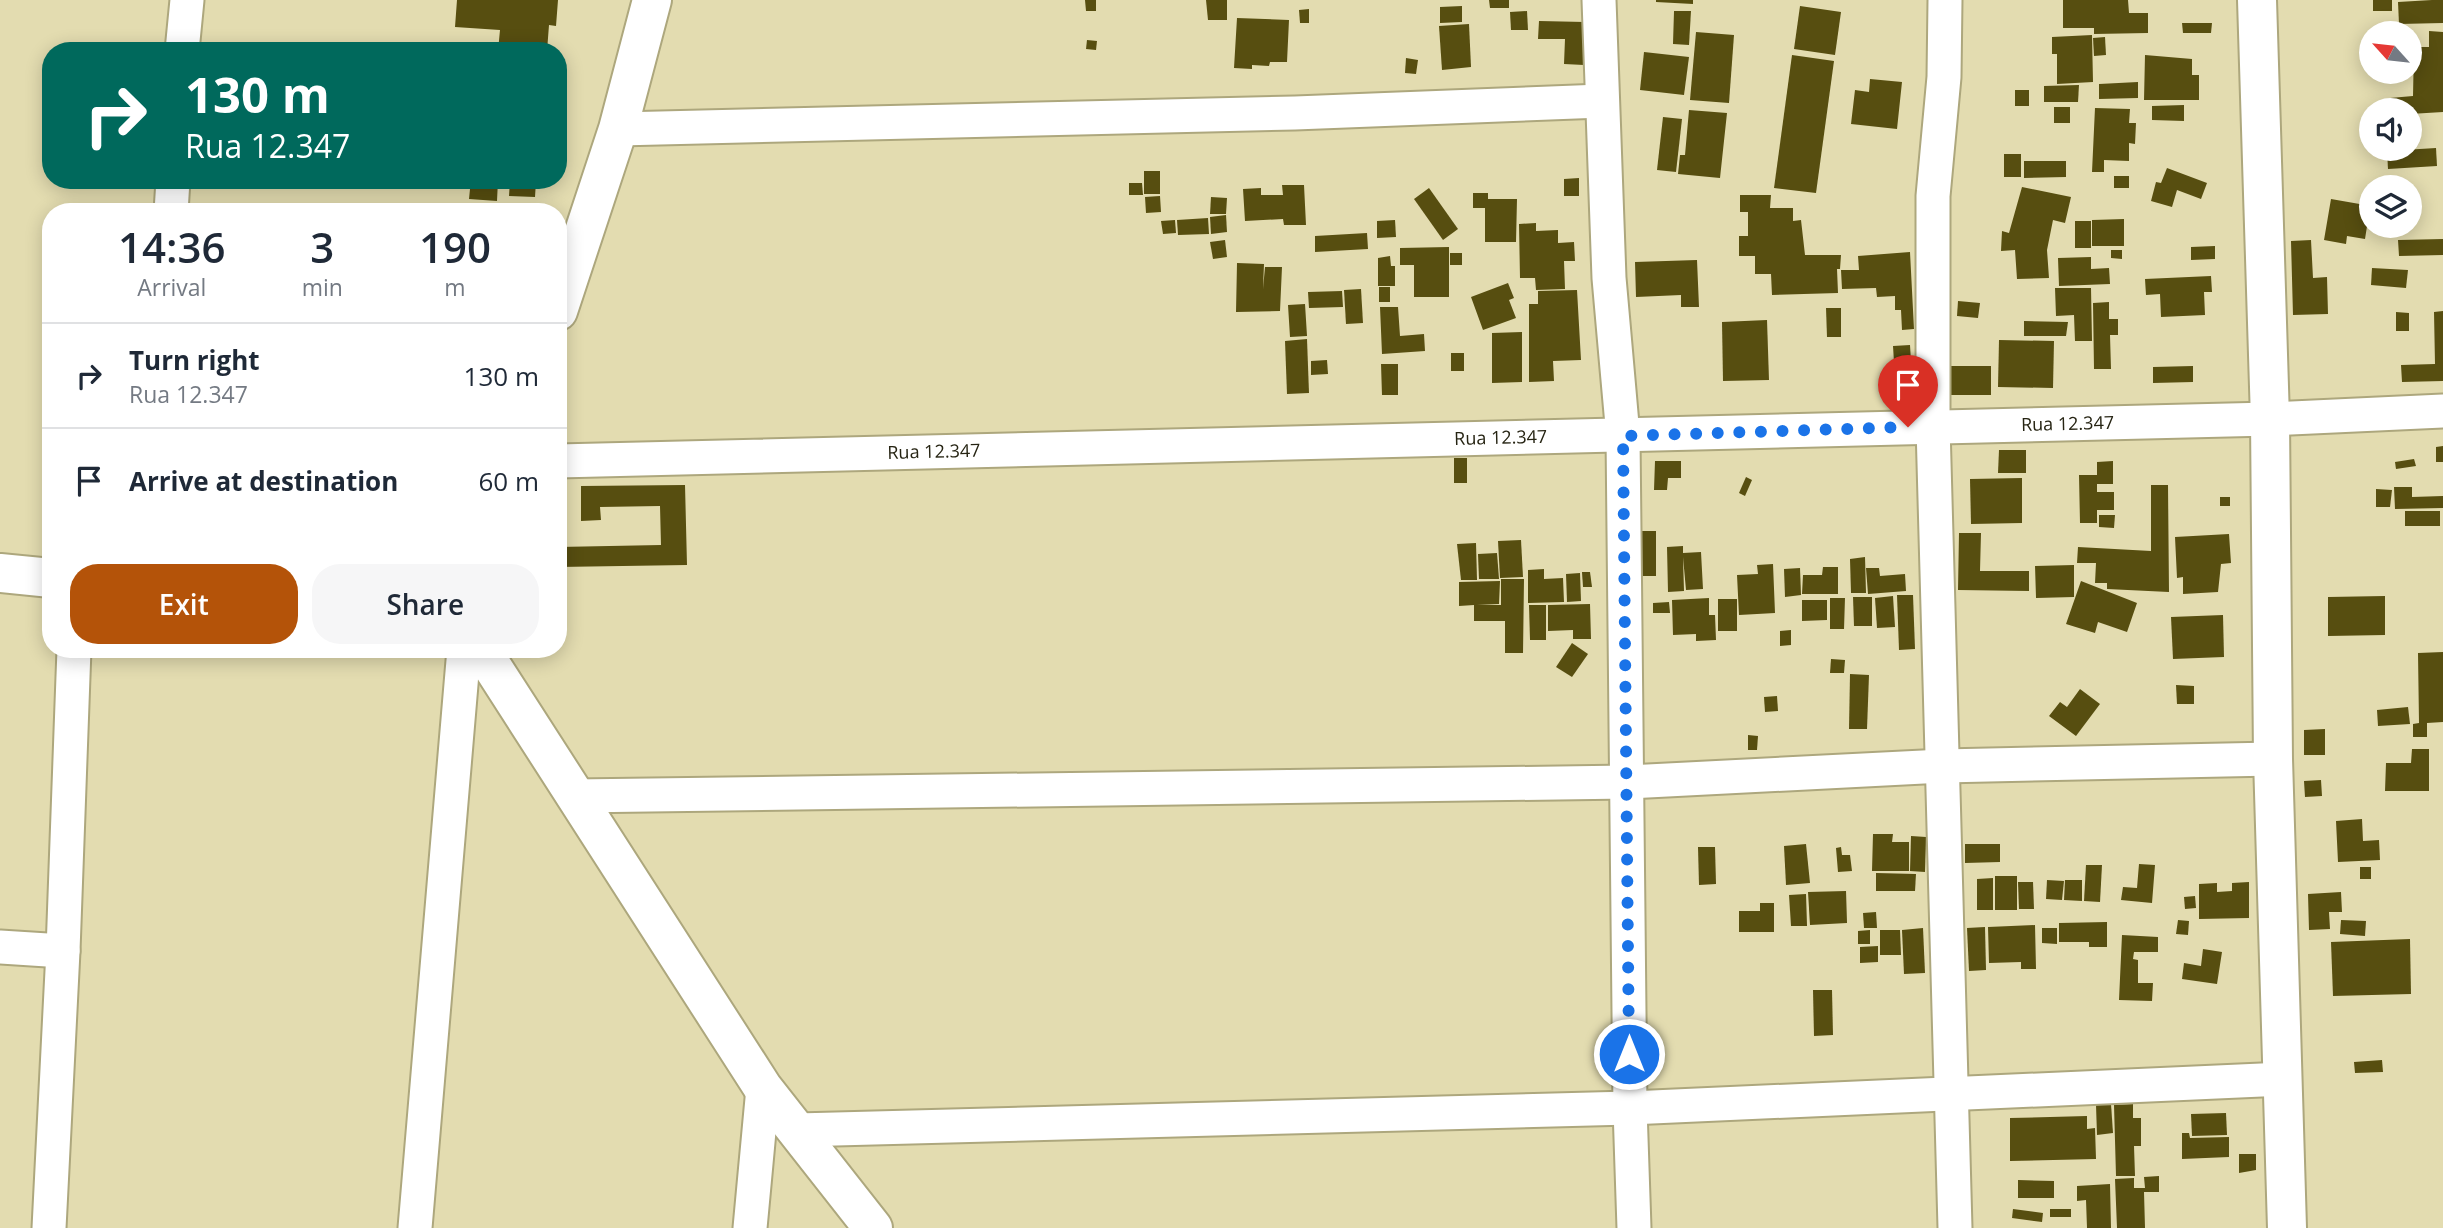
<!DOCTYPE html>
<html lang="en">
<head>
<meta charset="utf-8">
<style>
	:root { --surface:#fff; --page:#f6f6f7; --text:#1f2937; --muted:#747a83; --line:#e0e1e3; --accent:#b45309 }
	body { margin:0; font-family:"Open Sans",sans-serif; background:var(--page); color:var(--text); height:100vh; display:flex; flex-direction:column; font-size:26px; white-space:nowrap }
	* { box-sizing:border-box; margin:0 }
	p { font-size:23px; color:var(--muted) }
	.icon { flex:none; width:38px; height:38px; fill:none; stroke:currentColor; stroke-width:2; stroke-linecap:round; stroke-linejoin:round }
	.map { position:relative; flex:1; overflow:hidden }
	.details { position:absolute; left:42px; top:203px; width:525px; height:455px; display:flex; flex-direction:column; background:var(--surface); border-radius:28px; box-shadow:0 4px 18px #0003 }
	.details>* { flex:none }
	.banner { position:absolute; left:42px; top:42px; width:525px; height:147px; border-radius:28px; box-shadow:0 4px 18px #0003; background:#00695c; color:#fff; overflow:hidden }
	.needle { width:46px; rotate:297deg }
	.buttons { position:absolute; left:2359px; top:21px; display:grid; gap:14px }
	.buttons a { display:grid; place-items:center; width:63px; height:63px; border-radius:50%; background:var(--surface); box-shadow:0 4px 18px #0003; font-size:35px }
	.pin { position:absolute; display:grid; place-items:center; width:60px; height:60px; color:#fff; margin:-72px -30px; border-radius:50% 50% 50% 0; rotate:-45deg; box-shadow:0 0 7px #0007 }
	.pin .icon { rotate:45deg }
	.me { position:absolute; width:77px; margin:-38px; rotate:0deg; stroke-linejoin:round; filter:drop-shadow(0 0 5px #0008) }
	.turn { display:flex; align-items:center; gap:24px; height:147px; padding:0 28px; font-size:32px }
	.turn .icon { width:91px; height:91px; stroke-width:2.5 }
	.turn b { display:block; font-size:49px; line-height:60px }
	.eta { display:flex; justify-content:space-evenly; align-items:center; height:119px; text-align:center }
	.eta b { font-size:42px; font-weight:600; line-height:49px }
	.action { display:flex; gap:14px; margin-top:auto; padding:14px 28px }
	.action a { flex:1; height:80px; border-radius:28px; background:var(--accent); color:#fff; font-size:28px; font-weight:600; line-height:80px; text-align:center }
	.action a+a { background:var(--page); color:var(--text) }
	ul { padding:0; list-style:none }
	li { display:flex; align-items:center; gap:21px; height:105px; padding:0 28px; border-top:2px solid var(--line) }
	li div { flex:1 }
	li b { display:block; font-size:26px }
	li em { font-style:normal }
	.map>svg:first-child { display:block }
</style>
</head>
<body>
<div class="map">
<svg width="2443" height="1228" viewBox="0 0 2443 1228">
	<rect width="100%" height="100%" fill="#e3dcb0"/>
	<g fill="#574e10">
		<polygon points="457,0 558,0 556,26 549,25 547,51 498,51 500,30 455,27"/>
		<polygon points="1085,0 1096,0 1096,11 1086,11"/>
		<polygon points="1206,0 1227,0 1227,20 1208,20"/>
		<polygon points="1489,0 1509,0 1509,8 1490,8"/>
		<polygon points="1656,0 1693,0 1693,4 1656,2"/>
		<polygon points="2063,0 2128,0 2129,13 2148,13 2148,33 2094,34 2094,28 2063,28"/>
		<rect x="2373" y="0" width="19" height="11"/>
		<polygon points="2432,0 2443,0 2443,23 2399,24 2398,2"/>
		<polygon points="1462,6 1462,22 1440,23 1440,7"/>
		<polygon points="1800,6 1841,12 1835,55 1794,49"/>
		<polygon points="1309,9 1309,23 1300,23 1299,10"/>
		<polygon points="1527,11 1528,30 1511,30 1510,12"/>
		<polygon points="1674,11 1691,11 1689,45 1673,44"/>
		<polygon points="1237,18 1289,20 1287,62 1270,62 1269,66 1252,65 1252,69 1234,68"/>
		<polygon points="1539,21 1585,22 1584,65 1564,64 1565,39 1538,39"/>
		<polygon points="2182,23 2212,23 2211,33 2183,33"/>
		<polygon points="1469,24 1471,67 1442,70 1439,26"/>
		<polygon points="2429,31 2443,32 2443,112 2410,114 2410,110 2391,110 2390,98 2413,96 2414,47 2429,47"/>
		<polygon points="1696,32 1734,35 1729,103 1690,100"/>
		<polygon points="2092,35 2093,82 2057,84 2057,54 2052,54 2052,37"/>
		<polygon points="2105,37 2106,55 2094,56 2093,38"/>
		<polygon points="1087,40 1097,41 1096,50 1086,49"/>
		<polygon points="1644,52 1689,57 1684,95 1640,90"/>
		<polygon points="1792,55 1834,61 1816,193 1774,188"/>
		<polygon points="2145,55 2192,59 2192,75 2199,75 2199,100 2144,100"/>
		<polygon points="1406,58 1418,60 1416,74 1405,73"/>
		<polygon points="1870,79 1902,82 1897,129 1851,124 1855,90 1869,92"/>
		<polygon points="2138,82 2138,98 2099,99 2099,84"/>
		<polygon points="2079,85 2078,102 2044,102 2044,86"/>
		<rect x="2015" y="90" width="14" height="16"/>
		<polygon points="2184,105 2184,121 2152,120 2152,106"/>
		<rect x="2054" y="107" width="16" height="16"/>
		<polygon points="2095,108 2130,109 2129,123 2136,123 2135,144 2129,143 2129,161 2104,160 2104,172 2092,172"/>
		<polygon points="1689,110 1727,113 1720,178 1678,174 1680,155 1685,155"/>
		<polygon points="1663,117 1682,119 1676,172 1657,170"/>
		<polygon points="2436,148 2437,166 2388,169 2387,151"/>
		<rect x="2004" y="154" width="17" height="23"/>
		<polygon points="2024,161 2066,161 2066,177 2024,178"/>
		<polygon points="2167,168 2207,183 2201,199 2177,190 2172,207 2151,201 2156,182 2161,183"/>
		<rect x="1144" y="171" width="16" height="23"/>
		<rect x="2114" y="176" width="15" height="12"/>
		<polygon points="1579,178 1579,196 1564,196 1564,179"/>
		<polygon points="414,180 498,180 497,201 469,199 470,189 414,186"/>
		<polygon points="510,180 536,180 535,197 509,196"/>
		<polygon points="1129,183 1142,183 1143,195 1129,195"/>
		<polygon points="1282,185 1304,185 1306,225 1284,225 1283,219 1245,221 1243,189 1261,188 1261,195 1283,195"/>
		<polygon points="2022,187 2071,197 2065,223 2053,220 2047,250 2049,278 2017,279 2015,250 2001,251 2002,231 2009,233"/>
		<polygon points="1429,188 1458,229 1443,240 1414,199"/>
		<polygon points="1473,193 1488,193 1488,199 1517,199 1516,242 1485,242 1485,208 1473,208"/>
		<polygon points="1740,195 1771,195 1770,208 1793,208 1793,221 1801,220 1805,255 1841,255 1840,269 1837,269 1838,293 1772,295 1771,274 1755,274 1755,256 1739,256 1739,236 1748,236 1748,212 1740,212"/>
		<polygon points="1160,196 1161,212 1146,213 1145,197"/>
		<polygon points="1211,197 1227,198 1226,214 1210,214"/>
		<polygon points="2331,199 2371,206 2371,220 2368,220 2365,239 2347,236 2346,244 2324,240"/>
		<polygon points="1226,215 1227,232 1211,234 1210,217"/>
		<polygon points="1208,218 1209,234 1178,235 1177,220"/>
		<polygon points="2124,219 2124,246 2092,246 2092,220"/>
		<polygon points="1175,220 1176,233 1163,234 1161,221"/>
		<polygon points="1395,220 1396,237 1377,238 1377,221"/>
		<rect x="2075" y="221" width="16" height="27"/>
		<polygon points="1536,223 1536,231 1558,230 1558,243 1574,242 1575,261 1564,261 1565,289 1536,290 1535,278 1520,278 1519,224"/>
		<polygon points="1367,233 1368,249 1315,252 1315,236"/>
		<polygon points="2443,239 2443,255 2399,256 2398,240"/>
		<polygon points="1225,240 1227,257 1213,259 1210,242"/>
		<polygon points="2311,240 2313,278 2327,277 2328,314 2293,315 2291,241"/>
		<polygon points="2215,246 2215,259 2191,260 2191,247"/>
		<polygon points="1449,247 1449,297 1414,297 1414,265 1400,265 1400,248"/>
		<polygon points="2111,250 2122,250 2122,259 2111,258"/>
		<polygon points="1910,252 1914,329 1902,330 1901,310 1895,310 1895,296 1877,297 1876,288 1842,289 1841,270 1859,270 1858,256"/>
		<rect x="1450" y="253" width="12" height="12"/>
		<polygon points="1390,256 1391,266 1395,266 1395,286 1378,286 1378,258"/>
		<polygon points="2091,257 2091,269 2109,268 2110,284 2059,286 2058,258"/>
		<polygon points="1697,260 1699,307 1681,307 1681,295 1636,297 1635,262"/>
		<polygon points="1237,263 1264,264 1263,289 1265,267 1282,267 1280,311 1236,312"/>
		<polygon points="2372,268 2408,270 2406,288 2371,285"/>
		<polygon points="2211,276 2212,292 2204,292 2205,315 2161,317 2160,294 2146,295 2145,279"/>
		<polygon points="1508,283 1514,298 1509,300 1516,318 1483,330 1471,297"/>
		<rect x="1379" y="287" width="11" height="15"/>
		<polygon points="2055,288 2091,288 2092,341 2075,341 2074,315 2056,316"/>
		<polygon points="1361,289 1363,323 1346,324 1344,290"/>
		<polygon points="1577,290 1581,360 1553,361 1554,381 1529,382 1529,304 1538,304 1538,291"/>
		<polygon points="1342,291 1343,307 1309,308 1308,292"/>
		<polygon points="1958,301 1980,303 1978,318 1957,316"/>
		<polygon points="2109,302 2109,319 2118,319 2118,335 2110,335 2111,369 2094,369 2093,303"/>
		<polygon points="1305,304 1307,336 1290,337 1288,305"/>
		<polygon points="1380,307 1398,307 1400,336 1424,334 1425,351 1382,354"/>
		<polygon points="1826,308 1841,308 1841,337 1827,337"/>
		<polygon points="2443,311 2443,381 2402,382 2401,365 2435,364 2434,312"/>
		<polygon points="2396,312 2409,313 2409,331 2396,331"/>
		<polygon points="1767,320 1769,380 1723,381 1722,322"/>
		<polygon points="2024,321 2068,322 2066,336 2024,336"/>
		<polygon points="1522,332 1522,382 1492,383 1492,333"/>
		<polygon points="1307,339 1309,393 1287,394 1285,341"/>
		<polygon points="1999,340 2054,341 2053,388 1998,387"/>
		<polygon points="1910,345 1911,361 1894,362 1893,346"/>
		<rect x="1451" y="353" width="13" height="18"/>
		<polygon points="1327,360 1328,374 1311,375 1311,361"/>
		<polygon points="1381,364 1398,364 1398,395 1382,395"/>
		<rect x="1951" y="366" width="40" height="29"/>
		<polygon points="2193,366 2193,382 2153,383 2153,367"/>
		<polygon points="1882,377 1894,377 1893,392 1882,391"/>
		<polygon points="2443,446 2443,462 2436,462 2436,447"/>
		<polygon points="1999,450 2026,450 2026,473 1998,473"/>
		<rect x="1454" y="458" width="13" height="25"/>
		<polygon points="2414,459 2416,466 2396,469 2395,462"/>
		<polygon points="1655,461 1681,461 1681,478 1668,478 1667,490 1654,490"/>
		<polygon points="2113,461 2113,484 2097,484 2097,492 2114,492 2114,510 2097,510 2097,523 2080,523 2079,475 2097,475 2097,462"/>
		<polygon points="1746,477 1752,480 1745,496 1739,493"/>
		<polygon points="2022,478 2022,523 1971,524 1970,479"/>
		<polygon points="685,485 687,565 558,567 558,547 661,545 660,506 600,507 601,520 581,521 581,486"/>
		<polygon points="2151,485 2168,485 2169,592 2107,589 2107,583 2095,583 2096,563 2077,563 2078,547 2151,551"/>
		<polygon points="2394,487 2412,487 2412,497 2443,496 2443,508 2395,509"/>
		<polygon points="2376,489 2392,490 2390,507 2376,507"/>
		<rect x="2220" y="497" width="10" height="9"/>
		<rect x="2405" y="511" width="35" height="15"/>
		<polygon points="2099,515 2115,515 2114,528 2099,527"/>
		<polygon points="1639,531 1656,531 1656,576 1638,576"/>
		<polygon points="1959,533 1981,533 1980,571 2029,571 2029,591 1958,590"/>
		<polygon points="2229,534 2231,563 2221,564 2218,592 2183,594 2183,577 2177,578 2175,537"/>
		<polygon points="1521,540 1523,577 1500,578 1498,541"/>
		<polygon points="1476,543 1477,580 1461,580 1457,544"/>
		<polygon points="1683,546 1683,553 1701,552 1703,589 1686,590 1683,557 1684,591 1668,592 1667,547"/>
		<polygon points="1497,553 1499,579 1479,579 1478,554"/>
		<polygon points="1865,557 1866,593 1851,593 1850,559"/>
		<polygon points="1773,564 1775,613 1739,615 1737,575 1758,574 1757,565"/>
		<polygon points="2074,565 2074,597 2036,598 2035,566"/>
		<polygon points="1823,567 1838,567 1838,594 1802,594 1803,575 1822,575"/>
		<polygon points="1800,568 1801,595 1785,597 1784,569"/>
		<polygon points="1866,568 1879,568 1880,576 1905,574 1906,591 1868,594"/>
		<polygon points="1544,569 1544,579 1563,578 1564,602 1528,603 1528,570"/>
		<polygon points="1582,572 1590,572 1592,587 1583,587"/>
		<polygon points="1580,573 1581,601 1567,602 1566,574"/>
		<polygon points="1501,579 1524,579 1523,653 1505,653 1505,621 1474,621 1474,605 1459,606 1459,582 1500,581 1499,604 1477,605 1501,605"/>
		<polygon points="2081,581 2137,603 2127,632 2098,622 2095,633 2066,624"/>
		<polygon points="1897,595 1913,595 1915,649 1899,650"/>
		<polygon points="1893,596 1895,627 1877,628 1875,598"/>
		<polygon points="2385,596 2385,635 2328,636 2328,597"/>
		<polygon points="1853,597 1872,597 1872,626 1854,626"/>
		<polygon points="1709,598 1709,615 1715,615 1716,640 1696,641 1696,634 1673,635 1672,600"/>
		<polygon points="1830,598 1845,598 1844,629 1830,629"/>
		<rect x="1718" y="599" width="19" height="32"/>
		<polygon points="1802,600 1827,600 1827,620 1802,621"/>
		<polygon points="1669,602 1670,613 1653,613 1653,603"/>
		<polygon points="1590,604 1591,639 1573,639 1573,630 1548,631 1548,605"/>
		<polygon points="1529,605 1546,605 1546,640 1530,640"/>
		<polygon points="2223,615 2224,657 2173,659 2171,617"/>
		<polygon points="1791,630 1791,645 1780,646 1780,631"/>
		<polygon points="1572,643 1588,654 1572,677 1556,667"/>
		<polygon points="2443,652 2443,722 2427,723 2427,737 2413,737 2413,724 2419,723 2418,653"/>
		<polygon points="1831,659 1845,660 1844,673 1830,673"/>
		<polygon points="1850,674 1869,675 1867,729 1849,729"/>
		<polygon points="2176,685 2194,686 2194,704 2177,704"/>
		<polygon points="2080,689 2100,704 2076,736 2049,716 2060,702 2067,707"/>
		<polygon points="1777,696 1778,711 1765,712 1764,697"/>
		<polygon points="2408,707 2410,724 2378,726 2377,710"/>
		<polygon points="2325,729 2325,755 2304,755 2304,730"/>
		<polygon points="1748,735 1758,736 1757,750 1748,750"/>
		<polygon points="2412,749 2429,749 2429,791 2385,791 2386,763 2411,763"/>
		<polygon points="2321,780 2322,796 2305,797 2304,781"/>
		<polygon points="2362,819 2363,841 2379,840 2380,860 2338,862 2336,821"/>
		<polygon points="1873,834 1893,834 1892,842 1909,842 1909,871 1872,871"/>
		<polygon points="1911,836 1926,837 1925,872 1910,871"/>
		<polygon points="1806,844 1810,883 1786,885 1784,846"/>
		<polygon points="1965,844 2000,844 2000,862 1965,863"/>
		<polygon points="1698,847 1715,847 1716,884 1699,885"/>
		<polygon points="1841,847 1842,855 1850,855 1852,871 1838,872 1836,848"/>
		<polygon points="2139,864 2155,865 2152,903 2121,900 2123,887 2137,888"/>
		<polygon points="2086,865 2102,865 2100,902 2084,901"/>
		<rect x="2360" y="867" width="11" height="12"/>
		<polygon points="1876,873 1916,874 1915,891 1876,891"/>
		<rect x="1995" y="876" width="22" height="34"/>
		<polygon points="1993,878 1993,910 1977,910 1977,879"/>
		<polygon points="2047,880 2064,881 2062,900 2046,899"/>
		<polygon points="2065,880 2082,880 2082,901 2064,900"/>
		<polygon points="2018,882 2033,882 2034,909 2019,909"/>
		<polygon points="2249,882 2249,918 2199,919 2199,884 2217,883 2217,892 2232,891 2232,883"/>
		<polygon points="1846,891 1847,923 1810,925 1808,892"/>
		<polygon points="2341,892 2342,912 2329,912 2330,929 2309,930 2308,894"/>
		<polygon points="1806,894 1807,926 1791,926 1789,895"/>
		<polygon points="2195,896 2196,908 2185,909 2184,897"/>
		<polygon points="1760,903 1774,903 1774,932 1739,932 1739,911 1760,911"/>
		<polygon points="1876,912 1877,928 1864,928 1863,913"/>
		<polygon points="2178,920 2189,921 2188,935 2176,934"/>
		<polygon points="2341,920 2366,921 2365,936 2340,934"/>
		<polygon points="2107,922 2107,947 2089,947 2089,942 2059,942 2059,923"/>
		<polygon points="2035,925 2036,969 2021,969 2021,962 1989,963 1988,927"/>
		<polygon points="1985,927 1986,970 1969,971 1967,928"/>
		<polygon points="1923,928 1925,973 1904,974 1902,930"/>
		<polygon points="2042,928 2057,928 2057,944 2042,943"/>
		<polygon points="1870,930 1870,944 1858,944 1858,931"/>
		<polygon points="1880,930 1900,930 1901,955 1880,955"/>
		<polygon points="2122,935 2158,937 2158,952 2134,952 2133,959 2138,960 2138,983 2153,983 2152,1001 2119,1000"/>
		<polygon points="2410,939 2411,994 2333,996 2331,942"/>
		<polygon points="1878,946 1878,962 1860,963 1860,947"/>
		<polygon points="2203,949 2222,952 2217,984 2182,979 2184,963 2201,966"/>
		<polygon points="1813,990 1832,990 1833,1035 1814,1036"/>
		<polygon points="2382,1060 2383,1072 2355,1073 2354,1062"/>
		<polygon points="2111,1104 2113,1133 2097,1135 2096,1105"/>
		<polygon points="2133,1104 2133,1118 2141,1118 2141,1146 2134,1146 2135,1176 2116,1176 2114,1105"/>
		<polygon points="2226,1113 2227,1135 2192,1136 2191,1114"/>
		<polygon points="2087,1116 2087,1129 2095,1128 2096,1159 2010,1161 2010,1118"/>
		<polygon points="2182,1133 2189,1133 2190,1138 2229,1137 2229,1157 2182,1159"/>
		<polygon points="2239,1154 2256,1154 2256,1170 2239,1173"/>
		<polygon points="2159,1176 2159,1192 2144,1192 2145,1228 2117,1228 2115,1179 2134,1178 2134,1188 2145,1188 2144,1177"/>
		<polygon points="2018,1180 2054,1181 2054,1198 2018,1198"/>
		<polygon points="2110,1184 2111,1228 2087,1228 2086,1200 2077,1201 2077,1186"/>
		<polygon points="2013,1209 2043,1213 2042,1222 2012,1218"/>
		<rect x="2050" y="1209" width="21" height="8"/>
	</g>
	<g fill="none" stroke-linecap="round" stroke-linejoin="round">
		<g stroke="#ada77d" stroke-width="37">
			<g id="minor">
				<polyline points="1599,0 1609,278 1623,436 1630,1108 1634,1228"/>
				<polyline points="1945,0 1944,77 1933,196 1933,426 1955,1228"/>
				<polyline points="182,51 187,0"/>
				<polyline points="618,129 1295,113 1602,101"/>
				<polyline points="171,212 173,180"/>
				<path id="s1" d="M558,461l1712,-42 173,-8"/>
				<polyline points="574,796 1628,782 1943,766 2273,759"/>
				<polyline points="0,947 63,951"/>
				<polyline points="797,1130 1630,1108 2284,1079"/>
				<polyline points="49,1228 63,951 74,649"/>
				<polyline points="415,1228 464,649"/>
				<polyline points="750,1228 763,1088"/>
			</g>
		</g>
		<g stroke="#ada77d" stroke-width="42">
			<g id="tertiary">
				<polyline points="2257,0 2270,419 2273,759 2287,1228"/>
				<polyline points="558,311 618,129 652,0"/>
				<polyline points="0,573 51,578"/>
				<polyline points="481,649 763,1088 873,1228"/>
			</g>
		</g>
		<use href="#minor" stroke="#fff" stroke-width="33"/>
		<use href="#tertiary" stroke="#fff" stroke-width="38"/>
	</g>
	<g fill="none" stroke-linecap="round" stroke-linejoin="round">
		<polyline stroke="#1a73e8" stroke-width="12" stroke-dasharray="0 21.6" points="1629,1054 1623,436 1908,427"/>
	</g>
	<g text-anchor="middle" stroke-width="7" stroke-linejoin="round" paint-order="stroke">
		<g font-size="18" fill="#262413" stroke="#e3dcb0">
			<text dy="6" stroke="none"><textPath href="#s1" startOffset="1510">Rua 12.347</textPath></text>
			<text dy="6" stroke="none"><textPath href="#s1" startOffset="943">Rua 12.347</textPath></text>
			<text dy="6" stroke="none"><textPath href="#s1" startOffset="376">Rua 12.347</textPath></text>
		</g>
	</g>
</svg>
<div class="buttons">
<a><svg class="needle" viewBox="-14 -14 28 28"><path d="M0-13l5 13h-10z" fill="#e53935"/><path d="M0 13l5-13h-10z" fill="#747a83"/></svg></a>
<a><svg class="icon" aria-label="sound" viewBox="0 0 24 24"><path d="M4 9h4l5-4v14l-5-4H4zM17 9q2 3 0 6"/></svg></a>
<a><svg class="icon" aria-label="layers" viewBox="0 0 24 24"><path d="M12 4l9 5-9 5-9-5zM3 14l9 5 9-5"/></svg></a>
</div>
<div class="pin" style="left:1908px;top:427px;background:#d93025"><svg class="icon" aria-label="arrive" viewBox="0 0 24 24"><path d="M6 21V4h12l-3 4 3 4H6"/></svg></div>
<svg class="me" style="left:1629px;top:1054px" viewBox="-20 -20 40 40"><circle r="17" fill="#1a73e8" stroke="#fff" stroke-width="3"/><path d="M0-11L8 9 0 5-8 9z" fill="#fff"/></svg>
<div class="banner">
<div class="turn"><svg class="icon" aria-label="right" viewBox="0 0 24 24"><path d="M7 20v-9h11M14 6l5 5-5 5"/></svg><div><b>130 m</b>Rua 12.347</div></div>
</div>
<section class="details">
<div class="eta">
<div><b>14:36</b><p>Arrival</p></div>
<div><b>3</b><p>min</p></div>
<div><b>190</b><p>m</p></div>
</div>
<ul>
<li><svg class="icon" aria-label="right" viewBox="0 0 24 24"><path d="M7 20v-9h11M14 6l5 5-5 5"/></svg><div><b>Turn right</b><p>Rua 12.347</p></div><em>130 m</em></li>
<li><svg class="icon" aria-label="arrive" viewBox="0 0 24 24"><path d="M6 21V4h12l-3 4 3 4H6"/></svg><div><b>Arrive at destination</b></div><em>60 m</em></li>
</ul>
<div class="action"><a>Exit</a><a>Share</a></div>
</section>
</div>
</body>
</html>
